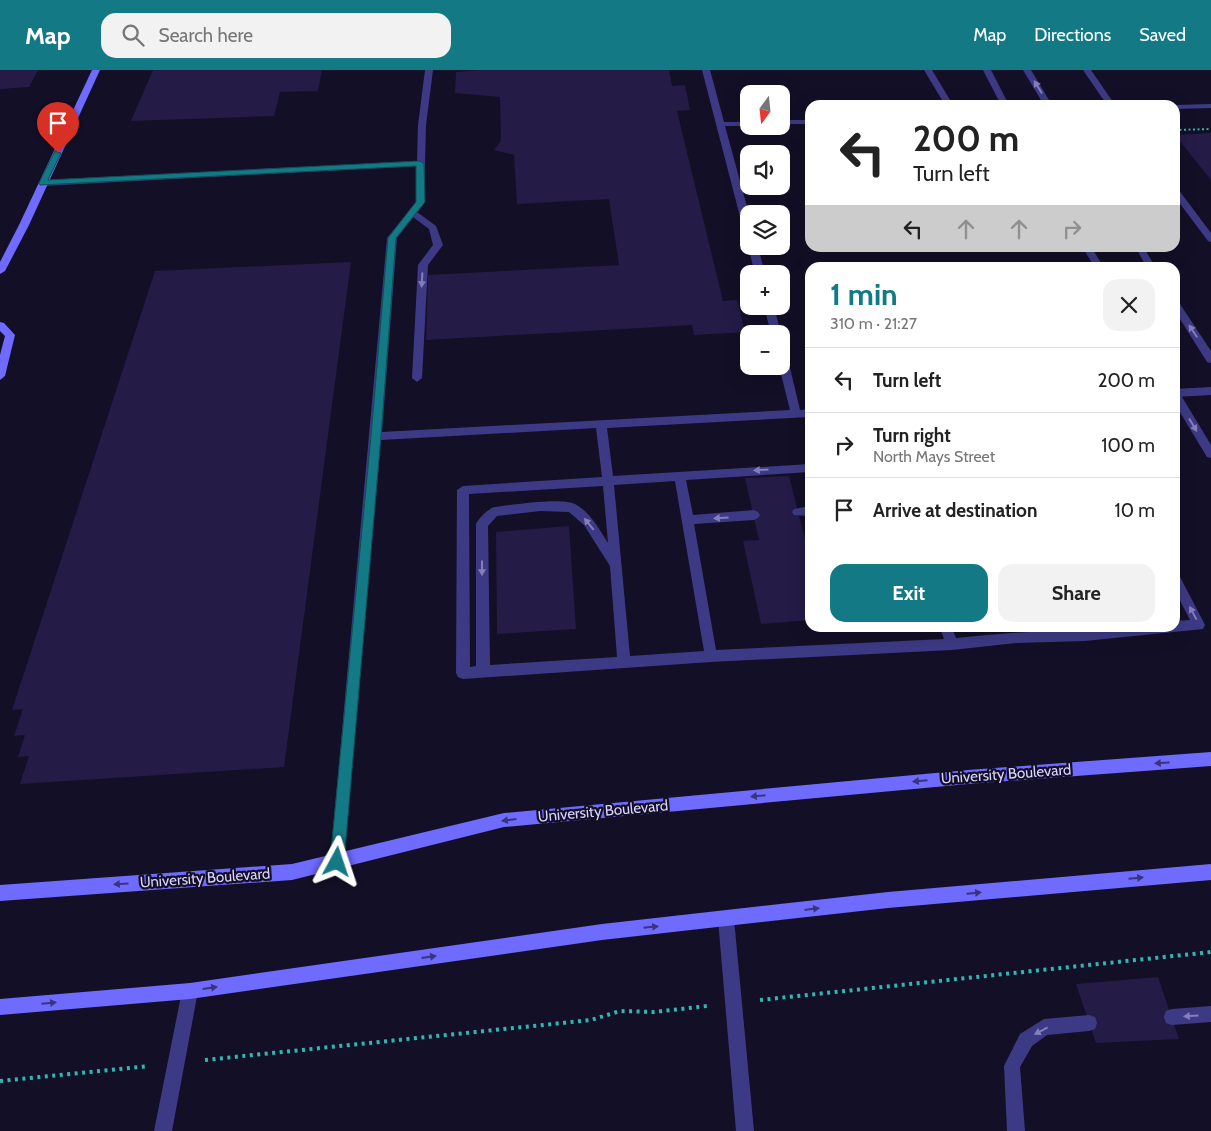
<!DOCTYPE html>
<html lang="en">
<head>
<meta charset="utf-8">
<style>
	:root { --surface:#fff; --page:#f2f2f2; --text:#222; --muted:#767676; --line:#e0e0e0; --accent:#137a85 }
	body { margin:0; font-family:Cabin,sans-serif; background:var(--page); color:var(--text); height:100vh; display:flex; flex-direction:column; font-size:19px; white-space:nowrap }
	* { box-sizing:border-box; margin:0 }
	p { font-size:16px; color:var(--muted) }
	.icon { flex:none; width:28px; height:28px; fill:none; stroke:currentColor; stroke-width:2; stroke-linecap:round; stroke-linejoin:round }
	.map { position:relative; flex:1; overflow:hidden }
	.side { position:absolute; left:805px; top:192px; width:375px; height:370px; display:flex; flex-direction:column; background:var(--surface); border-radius:15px; box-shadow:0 5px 20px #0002 }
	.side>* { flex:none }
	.banner { position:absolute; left:805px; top:30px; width:375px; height:152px; border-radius:15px; box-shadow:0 5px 20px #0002; background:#fff; color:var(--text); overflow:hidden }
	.needle { width:32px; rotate:195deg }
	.tools { position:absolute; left:740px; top:15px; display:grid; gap:10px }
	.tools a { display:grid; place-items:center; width:50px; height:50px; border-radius:10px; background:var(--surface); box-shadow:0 5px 20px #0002; font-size:25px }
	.pin { position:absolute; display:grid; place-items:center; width:42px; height:42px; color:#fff; margin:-51px -21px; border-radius:50% 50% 50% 0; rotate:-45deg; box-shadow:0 0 5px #0007 }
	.pin .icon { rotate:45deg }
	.me { position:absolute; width:55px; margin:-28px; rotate:5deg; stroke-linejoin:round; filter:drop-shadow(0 0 4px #0008) }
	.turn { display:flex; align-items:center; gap:18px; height:105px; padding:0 25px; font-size:22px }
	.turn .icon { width:65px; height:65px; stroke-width:2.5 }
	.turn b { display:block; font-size:35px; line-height:42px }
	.lanes { display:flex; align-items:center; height:48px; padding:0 25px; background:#0003; justify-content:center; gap:25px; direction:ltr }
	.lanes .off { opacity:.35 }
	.round { display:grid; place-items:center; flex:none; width:52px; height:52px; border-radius:15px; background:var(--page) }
	.headline { display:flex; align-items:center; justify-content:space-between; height:85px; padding:0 25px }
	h1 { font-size:30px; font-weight:700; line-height:38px; color:var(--accent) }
	.cta { display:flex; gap:10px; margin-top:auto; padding:10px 25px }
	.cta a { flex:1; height:58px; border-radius:15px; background:var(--accent); color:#fff; font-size:20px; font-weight:700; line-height:58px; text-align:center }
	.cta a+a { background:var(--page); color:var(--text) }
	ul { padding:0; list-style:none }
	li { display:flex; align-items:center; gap:15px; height:65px; padding:0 25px; border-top:1px solid var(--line) }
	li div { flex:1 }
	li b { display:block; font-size:19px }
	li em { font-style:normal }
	header { display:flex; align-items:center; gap:30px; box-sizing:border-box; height:70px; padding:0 25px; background:var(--accent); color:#fff }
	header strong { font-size:24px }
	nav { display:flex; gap:28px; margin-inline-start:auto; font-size:18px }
	.search { width:350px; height:45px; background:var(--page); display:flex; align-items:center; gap:12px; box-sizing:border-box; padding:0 18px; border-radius:15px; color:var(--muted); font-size:19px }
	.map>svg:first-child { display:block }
</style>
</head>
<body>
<header>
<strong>Map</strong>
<div class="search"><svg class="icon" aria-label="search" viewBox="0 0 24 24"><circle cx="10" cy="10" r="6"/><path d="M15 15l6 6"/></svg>Search here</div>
<nav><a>Map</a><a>Directions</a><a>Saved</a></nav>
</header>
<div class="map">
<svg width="1211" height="1061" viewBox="0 0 1211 1061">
	<rect width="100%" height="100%" fill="#130f26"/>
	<g fill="#241b47">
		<polygon points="0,0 38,0 29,17 0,19"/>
		<polygon points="153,0 322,0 318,21 280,22 274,46 131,51"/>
		<polygon points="480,0 669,0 672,16 685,15 690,40 677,41 723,231 737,230 745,262 694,265 692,255 426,270 428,205 619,195 609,129 517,134 514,85 494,80 501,71 500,27 455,23 456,2"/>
		<polygon points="1211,63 1211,110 1175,65"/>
		<polygon points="351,192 284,697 20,714 29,686 18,687 25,665 14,666 23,639 12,640 155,201"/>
		<polygon points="789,406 805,469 810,468 810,550 761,554 743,471 759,470 745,408"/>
		<polygon points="569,456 576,559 497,564 496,462"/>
		<polygon points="1158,907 1179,969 1096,973 1076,914"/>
	</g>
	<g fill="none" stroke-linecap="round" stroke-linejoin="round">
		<polyline stroke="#2fb8b0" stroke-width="2" stroke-dasharray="2 2.5" stroke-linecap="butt" points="1175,60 1211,59"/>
		<g stroke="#2fb8b0" stroke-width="4" stroke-dasharray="3 4.5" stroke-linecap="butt">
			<polyline points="760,930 1211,882"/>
			<polyline points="205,990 591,950 620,941 654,942 707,936"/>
			<polyline points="0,1011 149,996"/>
		</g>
		<g fill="#3d3a85" fill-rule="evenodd">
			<path d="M425,0h8l-7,55 -2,77 -7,10 19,14 7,19 -15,20 -6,113 -5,4 -5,-4 6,-113 15,-20 -4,-16 -16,-12 -16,21 -15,194 408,-22 -11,-44h2v-18l5,3 14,59 10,-1v8l-203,11 6,48 197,-12v8l-124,8 7,35 61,-5 4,2 2,3 -2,3 -4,2 -60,4 22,126 228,-11 -4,-11h12l4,10c73,-8 146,-10 219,-10v-7l15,-1 -15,-29v-17l4,1 24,46 2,4 -2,4 -118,12 -69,2 -64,7 -241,12 -248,17 -5,-2 -2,-4 1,-183 6,-4 139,-9 -6,-49 -215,12 -37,422 -2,5 -5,2 -5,-2 -2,-5 57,-624 29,-36 1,-36 -374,20 -4,-3 4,-3 374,-19 1,-36zM675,411l29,170 -74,5 -16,-171zM603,416l5,57c-9,-14 -18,-31 -33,-39 -15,-7 -63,1 -81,3 -7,3 -15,11 -18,17v142l-6,1 -1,-173zM540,441l29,1 15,13 26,41 7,91 -127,8 -2,-139 9,-10z"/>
			<polygon points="702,0 710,0 724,52 749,52 749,56 725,56 749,144 749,165 744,162"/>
			<polygon points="924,0 932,0 953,35 945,35"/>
			<polygon points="1083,0 1091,0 1115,35 1107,35"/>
			<polygon points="1211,34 1211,38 1175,39 1173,35"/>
			<rect x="781" y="50" width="29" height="4"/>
			<polygon points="1175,118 1178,119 1211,163 1211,172 1208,171 1175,127"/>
			<polygon points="748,176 758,176 765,204 755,204"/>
			<polygon points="764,236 774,236 781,264 771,264"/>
			<polygon points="1211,317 1211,325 1175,327 1175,319"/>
			<polygon points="810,436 810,446 794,445 792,442 794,439"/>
			<polygon points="726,841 731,844 734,849 754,1061 736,1061 718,849 721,844"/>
			<polygon points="190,913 196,915 198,921 172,1061 154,1061 182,921 184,915"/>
			<polygon points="1211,936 1211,952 1172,955 1166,953 1164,947 1166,941 1172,939"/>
			<polygon points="1089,945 1095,947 1097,953 1095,959 1089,961 1047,965 1032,976 1020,997 1025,1061 1007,1061 1004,996 1020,964 1044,949"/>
		</g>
		<g fill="#3d3a85" fill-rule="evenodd">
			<polygon points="983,0 991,0 1009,35 1001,35"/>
			<polygon points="1023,0 1031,0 1052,35 1044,35"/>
			<polygon points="1083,178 1092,178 1104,198 1095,198"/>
			<polygon points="1136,178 1144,178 1156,198 1147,198"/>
			<polygon points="1175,230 1178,231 1211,281 1211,293 1207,292 1175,241"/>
			<polygon points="1175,321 1179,322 1211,375 1211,388 1207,387 1175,334"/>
		</g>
		<g fill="#6f6bff" fill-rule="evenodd">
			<polygon points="92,0 100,0 29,155 5,201 0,204 0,192 19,155"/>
			<polygon points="0,252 4,253 15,265 5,306 0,310 0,285 5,266 0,261"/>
			<polygon points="1211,682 1211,696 968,714 504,757 292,810 0,831 0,815 292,794 504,743 968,700"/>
			<polygon points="1211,794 1211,810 888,838 602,870 190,929 0,945 0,929 190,913 602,854 888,822"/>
		</g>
	</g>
	<defs><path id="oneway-solid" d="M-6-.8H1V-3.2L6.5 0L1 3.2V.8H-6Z" transform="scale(1.25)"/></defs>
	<g fill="#837fbc">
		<use href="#oneway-solid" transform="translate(1038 17) rotate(-122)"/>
		<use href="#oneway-solid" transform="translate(422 210) rotate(93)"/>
		<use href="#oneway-solid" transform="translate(1193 261) rotate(-123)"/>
		<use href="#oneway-solid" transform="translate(1193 355) rotate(59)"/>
		<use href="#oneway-solid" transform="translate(761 400) rotate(177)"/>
		<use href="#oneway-solid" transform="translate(721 448) rotate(176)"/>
		<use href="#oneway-solid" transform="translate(589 454) rotate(-129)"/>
		<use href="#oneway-solid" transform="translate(482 498) rotate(90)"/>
		<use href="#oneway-solid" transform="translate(1193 543) rotate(-118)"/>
		<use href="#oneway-solid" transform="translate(1191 946) rotate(176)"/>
		<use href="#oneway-solid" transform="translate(1041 961) rotate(152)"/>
	</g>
	<g fill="#38347d">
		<use href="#oneway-solid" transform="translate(1162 693) rotate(176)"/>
		<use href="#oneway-solid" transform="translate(920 711) rotate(175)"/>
		<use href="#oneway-solid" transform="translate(758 726) rotate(175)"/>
		<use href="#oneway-solid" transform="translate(509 750) rotate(173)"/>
		<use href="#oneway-solid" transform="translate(1136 808) rotate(-5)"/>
		<use href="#oneway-solid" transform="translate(121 814) rotate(176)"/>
		<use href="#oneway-solid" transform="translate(974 823) rotate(-5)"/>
		<use href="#oneway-solid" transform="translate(812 839) rotate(-7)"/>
		<use href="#oneway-solid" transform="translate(651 857) rotate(-6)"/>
		<use href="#oneway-solid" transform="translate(429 887) rotate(-8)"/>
		<use href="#oneway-solid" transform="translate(210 918) rotate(-8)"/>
		<use href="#oneway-solid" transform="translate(49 933) rotate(-5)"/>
	</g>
	<polygon fill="#137a85" stroke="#0c4f56" points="55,81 61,83 48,110 420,91 424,94 425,132 396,168 381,366 344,792 342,797 337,799 332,797 330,792 371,366 388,168 416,132 416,96 40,115 39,113"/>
	<g text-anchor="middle" stroke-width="4.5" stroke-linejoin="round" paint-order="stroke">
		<g font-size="15" fill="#d9d4ff" stroke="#130f26">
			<text transform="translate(1006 704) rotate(-4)" y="5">University Boulevard</text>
			<text transform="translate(603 741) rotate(-5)" y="5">University Boulevard</text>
			<text transform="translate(205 808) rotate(-4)" y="5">University Boulevard</text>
		</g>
	</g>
</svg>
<div class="tools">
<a><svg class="needle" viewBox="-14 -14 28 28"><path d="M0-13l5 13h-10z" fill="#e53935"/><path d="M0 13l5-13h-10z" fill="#767676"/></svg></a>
<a><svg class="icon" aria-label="sound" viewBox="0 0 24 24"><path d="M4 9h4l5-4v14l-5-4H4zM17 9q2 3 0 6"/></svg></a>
<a><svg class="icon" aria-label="layers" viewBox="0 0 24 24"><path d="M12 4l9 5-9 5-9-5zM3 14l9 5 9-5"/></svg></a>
<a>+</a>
<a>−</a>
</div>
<div class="pin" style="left:58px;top:83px;background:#d93025"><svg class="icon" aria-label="arrive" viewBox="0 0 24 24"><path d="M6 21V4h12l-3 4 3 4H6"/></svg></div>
<svg class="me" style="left:337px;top:792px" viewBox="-20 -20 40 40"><path d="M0-17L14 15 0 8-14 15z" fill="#137a85" stroke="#fff" stroke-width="4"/></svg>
<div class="banner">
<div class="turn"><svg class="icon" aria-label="left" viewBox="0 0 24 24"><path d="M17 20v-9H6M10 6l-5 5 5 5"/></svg><div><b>200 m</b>Turn left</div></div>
<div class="lanes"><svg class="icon" aria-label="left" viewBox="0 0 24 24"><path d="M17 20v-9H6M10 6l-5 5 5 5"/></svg><svg class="icon off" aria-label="ahead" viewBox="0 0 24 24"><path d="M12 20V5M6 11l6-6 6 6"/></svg><svg class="icon off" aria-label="ahead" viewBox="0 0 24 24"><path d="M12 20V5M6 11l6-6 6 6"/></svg><svg class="icon off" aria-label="right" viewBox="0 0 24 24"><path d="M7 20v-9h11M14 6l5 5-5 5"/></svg></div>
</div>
<section class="side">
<div class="headline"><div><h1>1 min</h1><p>310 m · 21:27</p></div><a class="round"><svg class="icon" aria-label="close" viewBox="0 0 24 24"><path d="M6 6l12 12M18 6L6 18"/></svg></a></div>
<ul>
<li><svg class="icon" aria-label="left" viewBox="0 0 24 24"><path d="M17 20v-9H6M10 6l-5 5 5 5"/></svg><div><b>Turn left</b></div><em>200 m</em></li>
<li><svg class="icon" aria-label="right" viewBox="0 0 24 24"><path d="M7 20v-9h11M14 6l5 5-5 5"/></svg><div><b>Turn right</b><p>North Mays Street</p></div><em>100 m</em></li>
<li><svg class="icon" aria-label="arrive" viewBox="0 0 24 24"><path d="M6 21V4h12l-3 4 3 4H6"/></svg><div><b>Arrive at destination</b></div><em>10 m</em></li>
</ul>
<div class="cta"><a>Exit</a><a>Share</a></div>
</section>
</div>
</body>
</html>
